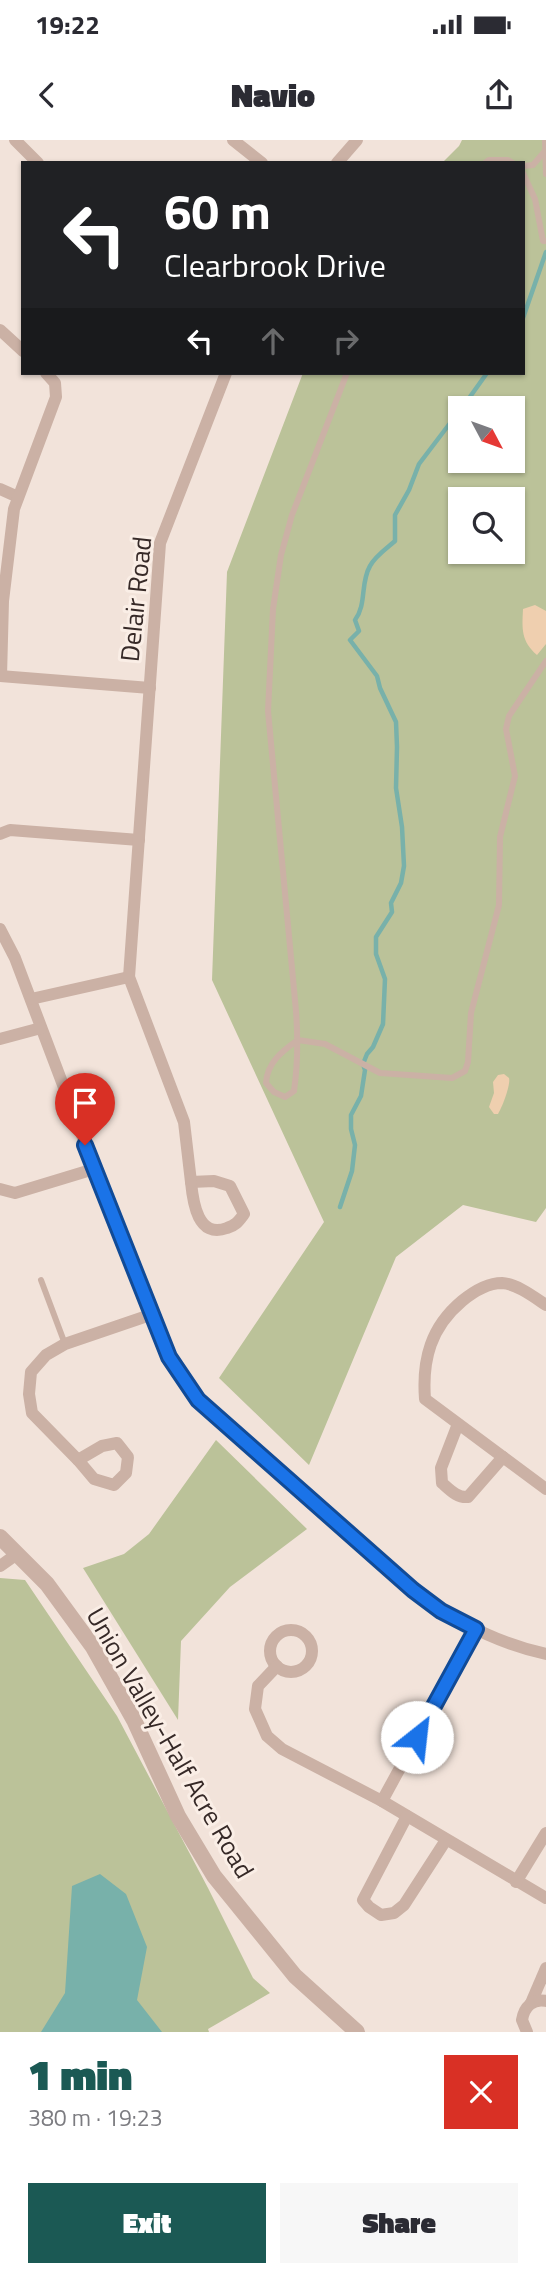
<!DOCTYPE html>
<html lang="en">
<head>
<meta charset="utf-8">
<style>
	:root { --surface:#fff; --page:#f7f7f7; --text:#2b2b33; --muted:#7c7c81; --accent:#1b5954 }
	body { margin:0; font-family:"Titillium Web",sans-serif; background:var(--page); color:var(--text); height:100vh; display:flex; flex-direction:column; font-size:26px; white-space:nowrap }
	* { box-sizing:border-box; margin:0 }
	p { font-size:23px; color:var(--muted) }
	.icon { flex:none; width:38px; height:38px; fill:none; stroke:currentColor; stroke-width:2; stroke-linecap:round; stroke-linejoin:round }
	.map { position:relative; height:1892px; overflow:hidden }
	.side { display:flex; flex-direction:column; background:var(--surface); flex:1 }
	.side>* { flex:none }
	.hud { position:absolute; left:21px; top:21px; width:504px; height:214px; border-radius:0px; box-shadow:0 2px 5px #0004; background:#202124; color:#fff; overflow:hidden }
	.needle { width:46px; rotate:131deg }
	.fabs { position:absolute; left:448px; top:256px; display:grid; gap:14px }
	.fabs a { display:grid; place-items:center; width:77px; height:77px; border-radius:0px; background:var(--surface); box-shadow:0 2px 5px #0004; font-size:35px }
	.pin { position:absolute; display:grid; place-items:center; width:60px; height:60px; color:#fff; margin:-72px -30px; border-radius:50% 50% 50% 0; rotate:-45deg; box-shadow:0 0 7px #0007 }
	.pin .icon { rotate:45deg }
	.me { position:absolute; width:77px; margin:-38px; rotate:29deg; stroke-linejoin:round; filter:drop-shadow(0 0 5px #0008) }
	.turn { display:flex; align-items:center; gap:24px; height:147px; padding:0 28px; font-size:32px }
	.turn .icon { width:91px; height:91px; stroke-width:2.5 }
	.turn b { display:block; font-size:49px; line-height:60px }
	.lanes { display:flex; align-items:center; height:66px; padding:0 28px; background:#0003; justify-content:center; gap:35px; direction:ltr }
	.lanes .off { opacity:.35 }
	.round { display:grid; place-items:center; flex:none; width:74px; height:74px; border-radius:0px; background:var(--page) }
	.summary { display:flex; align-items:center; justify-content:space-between; height:119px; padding:0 28px }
	h1 { font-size:42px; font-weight:800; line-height:52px; color:var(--accent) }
	.action { display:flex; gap:14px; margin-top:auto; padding:14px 28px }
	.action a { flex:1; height:80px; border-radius:0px; background:var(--accent); color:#fff; font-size:28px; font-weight:800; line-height:80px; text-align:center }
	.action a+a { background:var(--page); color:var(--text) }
	.status { display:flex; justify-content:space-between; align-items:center; height:49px; padding:0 35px; background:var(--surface); direction:ltr }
	.status svg { height:19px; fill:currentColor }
	header { display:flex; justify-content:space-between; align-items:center; height:91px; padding:0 28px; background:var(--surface); font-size:32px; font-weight:800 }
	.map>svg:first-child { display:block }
</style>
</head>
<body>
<div class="status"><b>19:22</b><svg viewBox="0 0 49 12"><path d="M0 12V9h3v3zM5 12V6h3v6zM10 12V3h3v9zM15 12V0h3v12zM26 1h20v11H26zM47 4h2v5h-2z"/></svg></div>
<header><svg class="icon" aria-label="back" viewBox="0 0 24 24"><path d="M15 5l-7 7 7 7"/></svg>Navio<svg class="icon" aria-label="share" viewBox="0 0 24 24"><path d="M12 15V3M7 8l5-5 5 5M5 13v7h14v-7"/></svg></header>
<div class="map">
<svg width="546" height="1892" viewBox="0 0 546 1892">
	<rect width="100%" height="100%" fill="#f2e3da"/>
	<g fill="#bbc299" fill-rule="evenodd">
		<path d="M462,0h84v1068l-10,14 -73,-17 -67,52 -87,208 -90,-87 105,-156 -112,-242 15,-408 76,-199h220v-210h-81l17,-17zM460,268h53v52h-53zM460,359h53v52h-53z"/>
		<polygon points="216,1300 307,1389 230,1447 181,1501 178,1580 83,1428 124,1414 149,1394"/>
		<polygon points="0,1438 25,1440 117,1576 208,1748 253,1838 270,1853 208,1889 209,1892 0,1892"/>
	</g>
	<g fill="#efcfaf">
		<path d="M535,465l11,6v33l-9,11c-16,-14 -15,-26 -14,-46z"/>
		<path d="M504,934l5,4c2,6 -7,30 -11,36h-4l-5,-7 5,-14 -1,-11 5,-7z"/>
	</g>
	<polygon fill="#78b1aa" points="100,1734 126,1754 147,1807 137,1860 162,1892 41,1892 65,1853 72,1746"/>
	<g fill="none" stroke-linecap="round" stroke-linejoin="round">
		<g stroke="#78b1aa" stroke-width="4.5">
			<polyline points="523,178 546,112"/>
			<polyline points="462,268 487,233"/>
			<path d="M340,1067l12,-36 3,-26 -4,-16v-14l10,-19 4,-26 -2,-6 4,-10 6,-7 10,-23 2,-45 -9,-25v-17l16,-25 -1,-9 10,-20 3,-17 -2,-39 -6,-39 1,-41 -1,-25 -16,-34 -3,-12 -27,-36 9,-9 -4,-11c12,-16 5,-37 15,-54 5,-10 17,-18 25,-25v-26l14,-25 10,-26 41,-54"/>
		</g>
		<g stroke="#cbb1a5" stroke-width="6">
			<polyline points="545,0 546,34"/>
			<polyline points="485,23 489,20 508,20 513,23"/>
			<polyline points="523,26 533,25 545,11"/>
			<polyline points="523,33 535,59 543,101 546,101"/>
			<path d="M347,233l-55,142 -11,40 -8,54 -5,102 28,300c2,27 2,52 -2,80l-9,6 -11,-5 -8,-9c1,-20 16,-32 32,-43l27,4 55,29 72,5 13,-7 3,-9 3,-49 28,-108 1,-68 15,-61 -9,-47 3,-13 37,-55"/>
			<polyline points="41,1140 65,1204"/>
		</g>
		<g stroke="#cbb1a5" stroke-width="12">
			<polyline points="15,0 38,23"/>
			<polyline points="233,0 262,23"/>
			<polyline points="337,23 357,0"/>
			<polyline points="0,190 23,211"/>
			<polyline points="0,349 18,357"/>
			<polyline points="0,536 150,548"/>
			<polyline points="1,536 3,461 14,369 56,257 55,243 46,233"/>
			<polyline points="0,694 10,690 139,700"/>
			<path d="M0,789l15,29 135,357 19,42 29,43 215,190c41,31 83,53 133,64"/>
			<polyline points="31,859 129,837"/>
			<polyline points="0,899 41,888"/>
			<path d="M214,1041l16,5 14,28c-6,8 -8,11 -17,14 -29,11 -34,-25 -36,-46z"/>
			<polyline points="191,1042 184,982 129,837 160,403 226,233"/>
			<polyline points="0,1049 15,1053 94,1029"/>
			<path d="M546,1165c-12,-8 -29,-21 -44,-22 -15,0 -29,9 -40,18 -31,26 -40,58 -37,98l121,90"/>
			<path d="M458,1284l-17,44 1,15c8,7 15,15 26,14l35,-40"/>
			<polygon points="117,1303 128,1317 126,1333 114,1345 94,1339 78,1320 102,1306"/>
			<polyline points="78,1320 32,1273 29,1254 31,1232 46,1215 65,1204 150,1175"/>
			<polyline points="0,1426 17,1414"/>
			<circle cx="291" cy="1511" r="21"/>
			<polyline points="277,1526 258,1546 255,1569 267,1596 282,1609 382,1661 546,1758"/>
			<polyline points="382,1661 476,1489"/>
			<polyline points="407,1676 363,1760 369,1767 381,1775 394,1773 404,1765 446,1700"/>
			<polyline points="516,1742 546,1693"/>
			<polyline points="531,1863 546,1828"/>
			<path d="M527,1892l-5,-12c2,-13 11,-22 24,-19"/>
		</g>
		<polyline stroke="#cbb1a5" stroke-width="16" points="0,1397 47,1444 93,1507 134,1580 178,1676 214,1736 295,1836 357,1892"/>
	</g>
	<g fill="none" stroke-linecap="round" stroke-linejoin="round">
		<g stroke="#114b97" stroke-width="18">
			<polyline id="route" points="85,1005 169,1217 198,1260 413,1450 441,1471 476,1489 417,1597"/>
		</g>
		<use href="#route" stroke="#1a73e8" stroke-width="12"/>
	</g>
	<g text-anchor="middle" stroke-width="6" stroke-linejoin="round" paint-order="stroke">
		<g font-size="26" fill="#362927" stroke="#faeee6">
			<text transform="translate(136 459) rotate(-84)" y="9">Delair Road</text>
			<text transform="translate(170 1603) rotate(60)" y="9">Union Valley-Half Acre Road</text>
		</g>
	</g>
</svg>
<div class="fabs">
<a><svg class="needle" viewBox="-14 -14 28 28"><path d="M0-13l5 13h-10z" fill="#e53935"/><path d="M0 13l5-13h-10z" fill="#7c7c81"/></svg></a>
<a><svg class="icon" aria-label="search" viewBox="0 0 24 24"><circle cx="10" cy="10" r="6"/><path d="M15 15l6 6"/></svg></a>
</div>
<div class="pin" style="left:85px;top:1005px;background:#d93025"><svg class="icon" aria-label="arrive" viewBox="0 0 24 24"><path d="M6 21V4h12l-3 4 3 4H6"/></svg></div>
<svg class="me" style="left:417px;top:1597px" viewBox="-20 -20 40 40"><circle r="19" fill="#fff"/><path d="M0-13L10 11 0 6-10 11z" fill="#1a73e8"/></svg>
<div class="hud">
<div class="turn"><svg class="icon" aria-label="left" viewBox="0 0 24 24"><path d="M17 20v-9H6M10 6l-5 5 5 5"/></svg><div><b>60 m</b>Clearbrook Drive</div></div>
<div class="lanes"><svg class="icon" aria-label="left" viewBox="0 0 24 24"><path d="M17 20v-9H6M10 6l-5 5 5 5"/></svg><svg class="icon off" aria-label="ahead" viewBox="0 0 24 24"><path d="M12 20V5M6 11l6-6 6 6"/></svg><svg class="icon off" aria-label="right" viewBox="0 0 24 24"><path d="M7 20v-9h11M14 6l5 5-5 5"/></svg></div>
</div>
</div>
<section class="side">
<div class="summary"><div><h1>1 min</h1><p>380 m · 19:23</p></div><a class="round" style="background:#d93025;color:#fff"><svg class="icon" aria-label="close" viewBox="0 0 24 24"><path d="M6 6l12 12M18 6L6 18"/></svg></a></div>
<div class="action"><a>Exit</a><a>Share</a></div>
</section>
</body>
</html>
